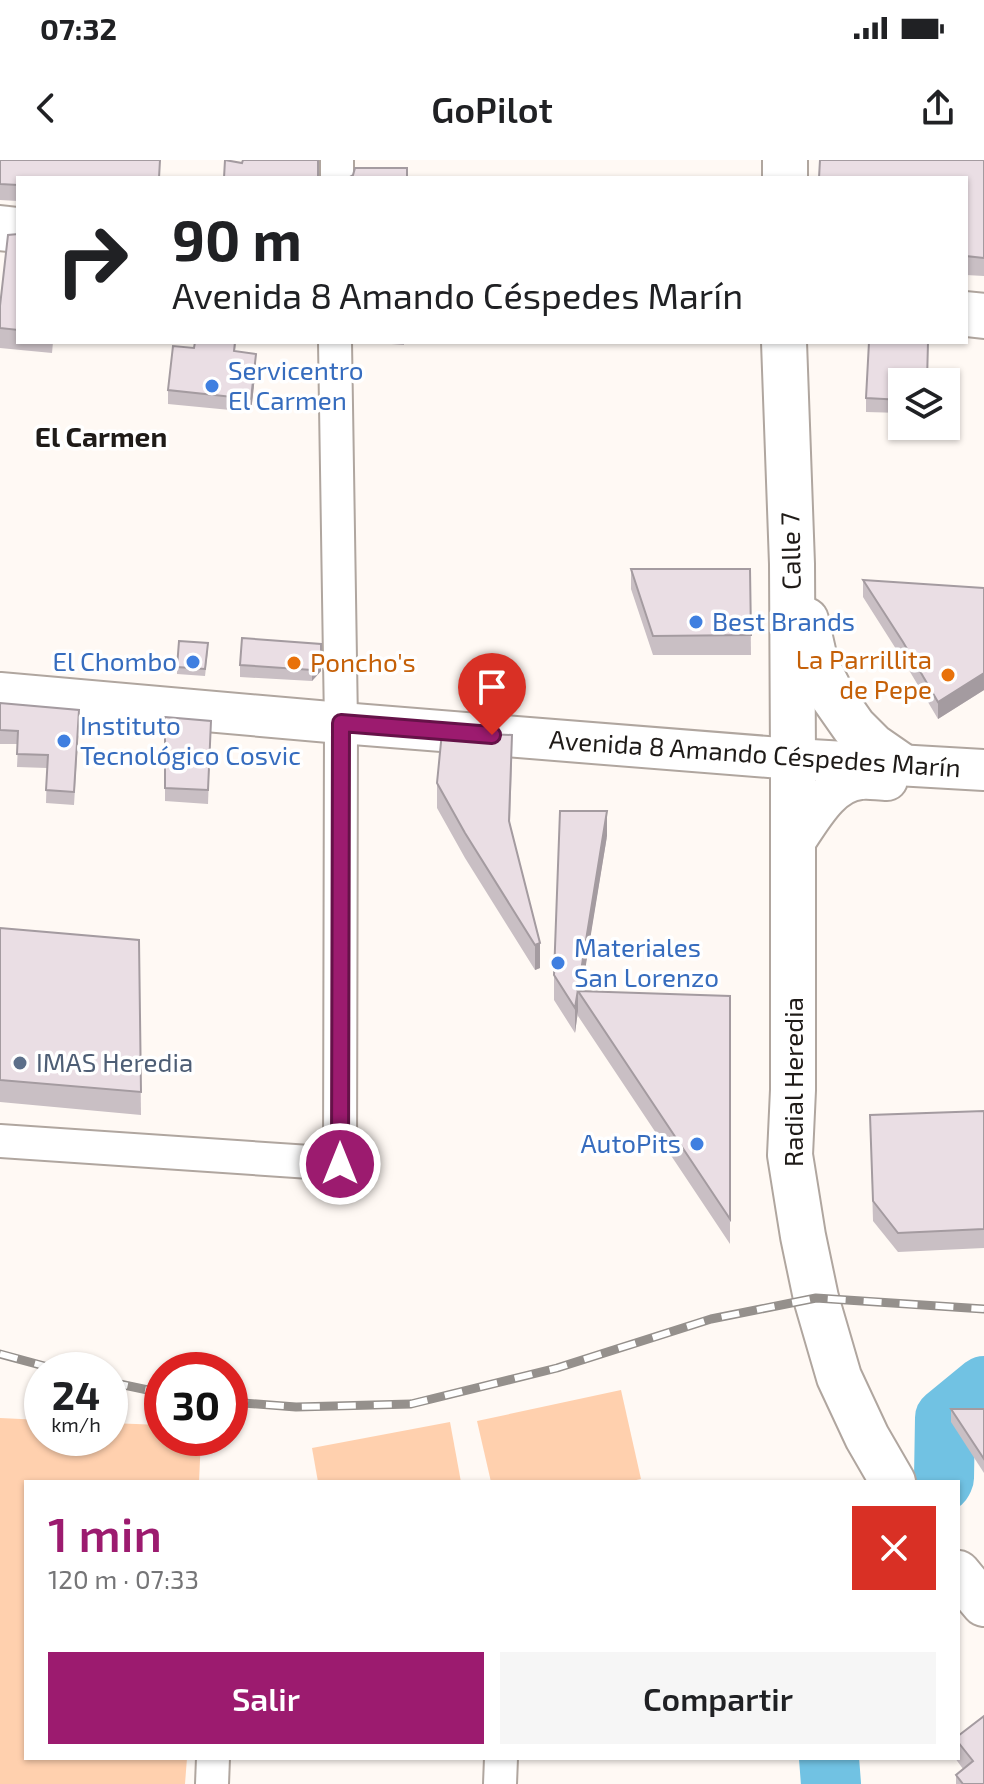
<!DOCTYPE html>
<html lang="es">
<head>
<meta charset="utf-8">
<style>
	:root { --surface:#fff; --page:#f6f6f6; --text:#202124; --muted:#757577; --accent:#9c1b6f }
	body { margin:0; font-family:"Exo 2",sans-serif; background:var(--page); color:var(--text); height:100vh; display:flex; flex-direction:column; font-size:30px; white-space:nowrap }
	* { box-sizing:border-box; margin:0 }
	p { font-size:26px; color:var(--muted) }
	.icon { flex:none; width:44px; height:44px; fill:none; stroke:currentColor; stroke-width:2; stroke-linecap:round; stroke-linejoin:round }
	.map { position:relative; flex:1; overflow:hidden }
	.drawer { position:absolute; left:24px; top:1320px; width:936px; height:280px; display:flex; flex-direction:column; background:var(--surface); border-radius:0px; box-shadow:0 2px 6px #0004 }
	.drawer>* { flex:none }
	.top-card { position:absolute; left:16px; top:16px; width:952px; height:168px; border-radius:0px; box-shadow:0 2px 6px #0004; background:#fff; color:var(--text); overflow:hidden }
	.fabs { position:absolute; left:888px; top:208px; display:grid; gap:16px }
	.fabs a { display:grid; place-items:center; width:72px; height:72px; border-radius:0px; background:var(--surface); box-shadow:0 2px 6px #0004; font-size:40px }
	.speed { position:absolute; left:24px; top:1192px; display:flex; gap:16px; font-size:40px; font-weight:700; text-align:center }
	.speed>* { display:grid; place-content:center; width:104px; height:104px; border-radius:50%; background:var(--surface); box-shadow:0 2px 6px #0004; line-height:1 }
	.speed small { font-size:20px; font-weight:400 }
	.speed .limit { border:12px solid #d22; background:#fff; color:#111 }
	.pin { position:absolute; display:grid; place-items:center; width:68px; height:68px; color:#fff; margin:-82px -34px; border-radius:50% 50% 50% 0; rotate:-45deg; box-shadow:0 0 8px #0007 }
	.pin .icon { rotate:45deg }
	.me { position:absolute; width:88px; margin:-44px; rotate:0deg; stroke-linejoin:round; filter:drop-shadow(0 0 6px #0008) }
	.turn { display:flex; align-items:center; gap:28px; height:168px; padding:0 24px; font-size:36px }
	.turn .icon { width:104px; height:104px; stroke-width:2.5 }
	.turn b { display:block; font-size:56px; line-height:68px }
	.round { display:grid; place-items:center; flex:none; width:84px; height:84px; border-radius:0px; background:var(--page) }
	.head { display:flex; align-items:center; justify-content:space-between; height:136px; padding:0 24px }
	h1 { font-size:48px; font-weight:600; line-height:60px; color:var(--accent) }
	.button { display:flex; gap:16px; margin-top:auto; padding:16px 24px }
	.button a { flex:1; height:92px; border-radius:0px; background:var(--accent); color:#fff; font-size:32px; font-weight:600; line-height:92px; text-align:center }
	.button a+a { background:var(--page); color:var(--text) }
	.status { display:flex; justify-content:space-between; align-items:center; height:56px; padding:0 40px; background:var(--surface); direction:ltr }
	.status svg { height:22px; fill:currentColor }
	header { display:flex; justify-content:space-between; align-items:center; height:104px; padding:0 24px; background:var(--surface); font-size:36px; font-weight:600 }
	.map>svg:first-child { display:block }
</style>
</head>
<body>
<div class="status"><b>07:32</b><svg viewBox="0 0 49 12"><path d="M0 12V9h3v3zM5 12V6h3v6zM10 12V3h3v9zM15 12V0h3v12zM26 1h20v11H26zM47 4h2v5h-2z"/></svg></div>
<header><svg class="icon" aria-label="back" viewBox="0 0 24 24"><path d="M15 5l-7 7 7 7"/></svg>GoPilot<svg class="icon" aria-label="share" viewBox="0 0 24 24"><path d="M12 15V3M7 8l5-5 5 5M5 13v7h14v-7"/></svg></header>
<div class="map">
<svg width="984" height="1624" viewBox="0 0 984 1624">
	<rect width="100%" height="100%" fill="#fff9f4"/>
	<g fill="#ffd0ae">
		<polygon points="621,1230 641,1319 627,1322 491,1322 477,1261"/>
		<polygon points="0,1258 42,1260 42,1278 110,1278 110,1263 162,1265 162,1278 201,1278 199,1322 26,1322 26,1598 187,1598 185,1624 0,1624"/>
		<polygon points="450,1262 461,1322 318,1322 312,1288"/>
	</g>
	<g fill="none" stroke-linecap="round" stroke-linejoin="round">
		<g stroke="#71c2e3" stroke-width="60">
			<polyline points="942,1322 944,1318 945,1258 984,1226"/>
			<polyline points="829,1598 831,1624"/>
		</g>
		<g stroke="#b0a69f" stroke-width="36">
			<g id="minor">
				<polyline points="337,18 337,0"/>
				<polyline points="0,981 340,1004 341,563 335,182"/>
				<polyline points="212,1624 213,1598"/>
				<polyline points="500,1624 501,1598"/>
			</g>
		</g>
		<g stroke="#b0a69f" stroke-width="44">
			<g id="tertiary">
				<polyline points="0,533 341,563 793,599 984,610"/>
				<path d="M793,684c17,-24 36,-63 68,-65 9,-1 18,1 26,1"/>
			</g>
		</g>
		<g stroke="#b0a69f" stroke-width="48">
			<g id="primary">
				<polyline points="785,18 785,0"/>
				<polyline points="0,68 18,70"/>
				<polyline points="966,154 984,156"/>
				<polyline points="784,182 792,404 793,599 793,930 790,995 803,1076 816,1138 839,1217 867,1277 893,1322"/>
				<polyline points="806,460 816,504 833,537 854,567 873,586 899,604"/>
				<polyline points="958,1413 984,1444"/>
			</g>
		</g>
		<use href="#minor" stroke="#fff" stroke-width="32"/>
		<use href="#tertiary" stroke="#fff" stroke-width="40"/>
		<use href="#primary" stroke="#fff" stroke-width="44"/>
		<g stroke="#95908c" stroke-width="9">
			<g id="rail">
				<polyline points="0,1194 59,1210"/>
				<polyline points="110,1222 162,1233"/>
				<polyline points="230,1242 296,1247 411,1244 557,1208 711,1159 816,1138 984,1149"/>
			</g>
		</g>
		<use href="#rail" stroke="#fff" stroke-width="6" stroke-dasharray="18" stroke-linecap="butt"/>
	</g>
	<g fill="#c9bfc4">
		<polygon points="0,0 160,0 159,18 18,18 18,41 0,40"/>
		<polygon points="984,0 984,116 966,115 966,18"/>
		<polygon points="18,74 18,182 53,182 52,193 0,188 0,146"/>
		<polygon points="195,182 236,182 235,191 256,207 251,252 168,244 168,230 194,188"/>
		<polygon points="367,182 404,182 404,185"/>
		<polygon points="902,222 902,253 866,252 866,238"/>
		<polygon points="631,409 750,409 751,495 653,495 631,429"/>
		<polygon points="863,420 984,428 984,530 938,559 903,500 863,437"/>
		<polygon points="208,490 205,516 177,514 177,507"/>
		<polygon points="240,505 321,511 312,521 240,517"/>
		<polygon points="0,543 79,563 74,645 46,643 47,608 17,607 18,584 0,584"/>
		<polygon points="165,557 211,561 208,644 165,641"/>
		<polygon points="512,600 510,663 540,808 535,810 465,698 437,648 437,623"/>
		<polygon points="607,676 581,831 730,836 730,1084 578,856 578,851 575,873 554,840 554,815"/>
		<polygon points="0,768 139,780 141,955 0,942"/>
		<polygon points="984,951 984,1088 898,1092 873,1061 870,955"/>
		<polygon points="951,1249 984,1249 984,1313 951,1262"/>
		<polygon points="984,1556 984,1624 956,1624 956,1615 963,1609 955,1598 958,1598 958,1576"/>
	</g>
	<g fill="#a49ba0">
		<polygon points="256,194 256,207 251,252 251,239"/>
		<polygon points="321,500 321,511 312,521 312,510"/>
		<polygon points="984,513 984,530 938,559 938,542"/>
		<polygon points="607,651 607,676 581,835 578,831 578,851 575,873 575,848"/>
		<polygon points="540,783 540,808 535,810 535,785"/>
	</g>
	<g fill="#eadee4" stroke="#a49ba0" stroke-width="2">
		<polygon points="0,0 160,0 159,18 18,18 18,25 0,24"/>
		<polygon points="225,0 242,3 243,0 318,0 318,18 224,18"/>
		<polygon points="820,0 984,0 984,98 966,96 966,18 819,18"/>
		<polygon points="355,8 407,8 407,18 348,18 353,15"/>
		<polygon points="18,74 18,170 0,168 0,146 8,75"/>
		<polygon points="195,182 235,182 234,191 256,194 251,239 168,230 173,186 194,188"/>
		<polygon points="869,182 928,182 927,222 902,222 902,240 866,238"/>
		<polygon points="631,409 750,409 751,475 653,476"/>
		<polygon points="863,420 984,428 984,513 938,542 903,482"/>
		<polygon points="242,478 321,484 321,500 312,510 240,505"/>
		<polygon points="179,481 208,483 205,509 177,507"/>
		<polygon points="0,543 79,550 74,632 46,630 48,595 17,594 18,571 0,570"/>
		<polygon points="165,557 211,561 208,630 165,628"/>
		<polygon points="442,572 512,575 509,661 540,783 535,785 465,673 437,623"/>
		<polygon points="560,651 607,651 575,848 554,815"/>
		<polygon points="0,768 139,780 141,932 0,920"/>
		<polygon points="578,831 730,836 730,1059"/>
		<polygon points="984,951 984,1069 898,1073 873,1041 870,955"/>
		<polygon points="951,1249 984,1249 984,1299"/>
		<polygon points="984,1556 984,1624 963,1624 956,1615 973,1601 958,1582 958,1576"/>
	</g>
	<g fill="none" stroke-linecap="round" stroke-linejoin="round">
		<g stroke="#651248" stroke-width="20">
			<polyline id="route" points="340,1004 341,563 492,575"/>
		</g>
		<use href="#route" stroke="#9c1b6f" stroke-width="14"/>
	</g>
	<g fill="#3f7fe0" stroke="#fff" stroke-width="3">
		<circle cx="212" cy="226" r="8"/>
		<circle cx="696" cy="462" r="8"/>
		<circle cx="193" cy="502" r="8"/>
		<circle cx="64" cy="581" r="8"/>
		<circle cx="558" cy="803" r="8"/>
		<circle cx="697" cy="984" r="8"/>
	</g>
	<g fill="#e8710a" stroke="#fff" stroke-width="3">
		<circle cx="294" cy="503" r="8"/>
		<circle cx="948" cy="515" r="8"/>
	</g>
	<circle fill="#5c6f8a" stroke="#fff" stroke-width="3" cx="20" cy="903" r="8"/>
	<g text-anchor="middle" stroke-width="7" stroke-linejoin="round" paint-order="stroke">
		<g font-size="26" fill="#366cbe" stroke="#fff" text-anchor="start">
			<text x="228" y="220">Servicentro<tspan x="228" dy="30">El Carmen</tspan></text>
			<text x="712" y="471">Best Brands</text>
			<text x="177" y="511" text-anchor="end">El Chombo</text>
			<text x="80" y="575">Instituto<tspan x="80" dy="30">Tecnológico Cosvic</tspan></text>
			<text x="574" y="797">Materiales<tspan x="574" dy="30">San Lorenzo</tspan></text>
			<text x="681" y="993" text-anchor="end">AutoPits</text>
		</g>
		<g font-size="26" fill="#1f1b18" stroke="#fff">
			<text transform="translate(791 391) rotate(-91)" y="9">Calle 7</text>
			<text transform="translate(755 594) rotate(4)" y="9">Avenida 8 Amando Céspedes Marín</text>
			<text transform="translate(794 922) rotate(-90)" y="9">Radial Heredia</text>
		</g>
		<g font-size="26" fill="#c56008" stroke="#fff" text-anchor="end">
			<text x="932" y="509">La Parrillita<tspan x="932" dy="30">de Pepe</tspan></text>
			<text x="310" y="512" text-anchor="start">Poncho's</text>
		</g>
		<g font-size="26" fill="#4e5e75" stroke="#fff" text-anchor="start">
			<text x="36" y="912">IMAS Heredia</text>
		</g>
		<g font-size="28" font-weight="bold" fill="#1f1b18" stroke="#fff">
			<text x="101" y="287">El Carmen</text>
		</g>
	</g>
</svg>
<div class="fabs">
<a><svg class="icon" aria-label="layers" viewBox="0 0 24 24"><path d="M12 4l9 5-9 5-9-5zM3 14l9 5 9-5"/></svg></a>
</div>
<div class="speed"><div>24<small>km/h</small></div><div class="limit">30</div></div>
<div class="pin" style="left:492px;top:575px;background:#d93025"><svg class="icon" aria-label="arrive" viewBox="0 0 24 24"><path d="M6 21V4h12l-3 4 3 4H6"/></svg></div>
<svg class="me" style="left:340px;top:1004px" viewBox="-20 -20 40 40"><circle r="17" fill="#9c1b6f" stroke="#fff" stroke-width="3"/><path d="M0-11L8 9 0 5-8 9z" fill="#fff"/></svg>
<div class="top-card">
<div class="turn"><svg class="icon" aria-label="right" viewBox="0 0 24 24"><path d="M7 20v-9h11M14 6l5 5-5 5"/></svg><div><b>90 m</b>Avenida 8 Amando Céspedes Marín</div></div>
</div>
<section class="drawer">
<div class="head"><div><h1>1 min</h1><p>120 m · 07:33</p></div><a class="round" style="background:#d93025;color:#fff"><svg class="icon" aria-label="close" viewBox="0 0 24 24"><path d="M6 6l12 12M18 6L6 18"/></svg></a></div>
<div class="button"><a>Salir</a><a>Compartir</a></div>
</section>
</div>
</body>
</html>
